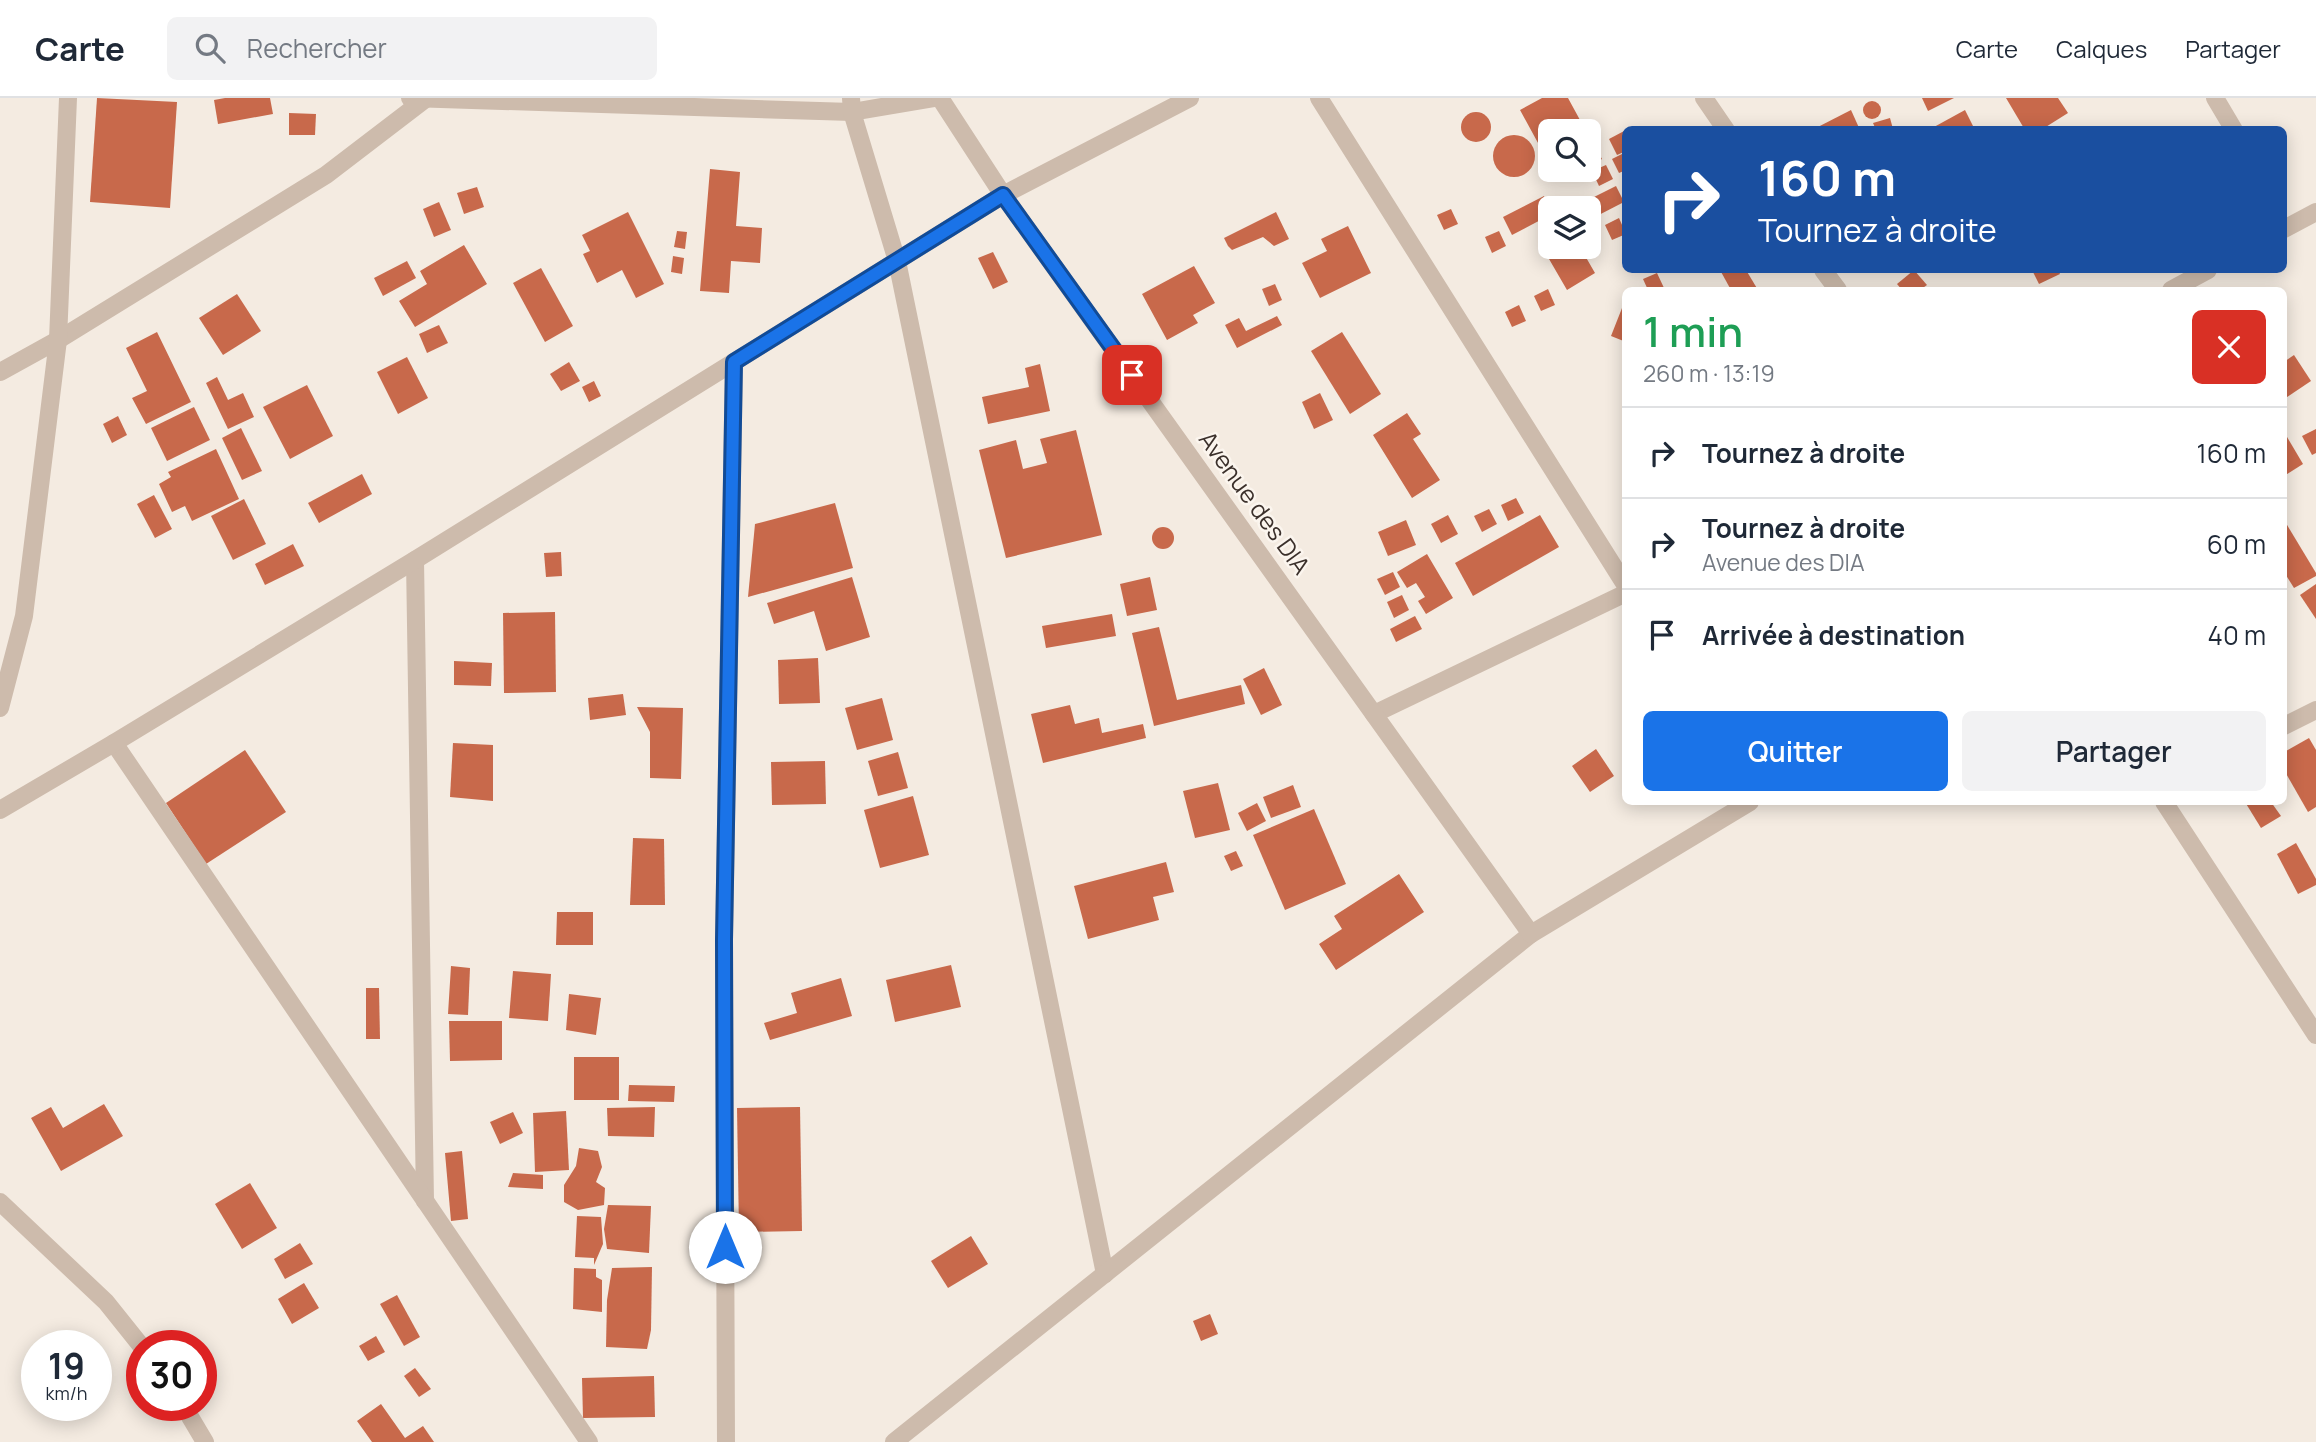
<!DOCTYPE html>
<html lang="fr">
<head>
<meta charset="utf-8">
<style>
	:root { --surface:#fff; --page:#f2f2f3; --text:#1f2937; --muted:#747a83; --line:#e0e1e3; --accent:#1a73e8 }
	body { margin:0; font-family:Manrope,sans-serif; background:var(--page); color:var(--text); height:100vh; display:flex; flex-direction:column; font-size:26px; white-space:nowrap }
	* { box-sizing:border-box; margin:0 }
	p { font-size:23px; color:var(--muted) }
	.icon { flex:none; width:38px; height:38px; fill:none; stroke:currentColor; stroke-width:2; stroke-linecap:round; stroke-linejoin:round }
	.map { position:relative; flex:1; overflow:hidden }
	.side { position:absolute; left:1622px; top:189px; width:665px; height:518px; display:flex; flex-direction:column; background:var(--surface); border-radius:10px; box-shadow:0 4px 18px #0003 }
	.side>* { flex:none }
	.banner { position:absolute; left:1622px; top:28px; width:665px; height:147px; border-radius:10px; box-shadow:0 4px 18px #0003; background:#1a4fa0; color:#fff; overflow:hidden }
	.buttons { position:absolute; left:1538px; top:21px; display:grid; gap:14px }
	.buttons a { display:grid; place-items:center; width:63px; height:63px; border-radius:10px; background:var(--surface); box-shadow:0 4px 18px #0003; font-size:35px }
	.speed { position:absolute; left:21px; top:1232px; display:flex; gap:14px; font-size:35px; font-weight:700; text-align:center }
	.speed>* { display:grid; place-content:center; width:91px; height:91px; border-radius:50%; background:var(--surface); box-shadow:0 4px 18px #0003; line-height:1 }
	.speed small { font-size:18px; font-weight:400 }
	.speed .limit { border:10px solid #d22; background:#fff; color:#111 }
	.pin { position:absolute; display:grid; place-items:center; width:60px; height:60px; color:#fff; margin:-30px; border-radius:14px; box-shadow:0 4px 10px #0006 }
	.me { position:absolute; width:77px; margin:-38px; rotate:0deg; stroke-linejoin:round; filter:drop-shadow(0 0 5px #0008) }
	.turn { display:flex; align-items:center; gap:24px; height:147px; padding:0 21px; font-size:32px }
	.turn .icon { width:91px; height:91px; stroke-width:2.5 }
	.turn b { display:block; font-size:49px; line-height:60px }
	.round { display:grid; place-items:center; flex:none; width:74px; height:74px; border-radius:10px; background:var(--page) }
	.headline { display:flex; align-items:center; justify-content:space-between; height:119px; padding:0 21px }
	h1 { font-size:42px; font-weight:600; line-height:52px; color:#1e9e55 }
	.primary-button { display:flex; gap:14px; margin-top:auto; padding:14px 21px }
	.primary-button a { flex:1; height:80px; border-radius:10px; background:var(--accent); color:#fff; font-size:28px; font-weight:600; line-height:80px; text-align:center }
	.primary-button a+a { background:var(--page); color:var(--text) }
	ul { padding:0; list-style:none }
	li { display:flex; align-items:center; gap:21px; height:91px; padding:0 21px; border-top:2px solid var(--line) }
	li div { flex:1 }
	li b { display:block; font-size:26px }
	li em { font-style:normal }
	header { display:flex; align-items:center; gap:42px; box-sizing:border-box; height:98px; padding:0 35px; background:var(--surface); border-bottom:2px solid var(--line) }
	header strong { font-size:33px }
	nav { display:flex; gap:38px; margin-inline-start:auto; font-size:24px }
	.search { width:490px; height:63px; background:var(--page); display:flex; align-items:center; gap:18px; box-sizing:border-box; padding:0 24px; border-radius:10px; color:var(--muted); font-size:26px }
	.map>svg:first-child { display:block }
</style>
</head>
<body>
<header>
<strong>Carte</strong>
<div class="search"><svg class="icon" aria-label="search" viewBox="0 0 24 24"><circle cx="10" cy="10" r="6"/><path d="M15 15l6 6"/></svg>Rechercher</div>
<nav><a>Carte</a><a>Calques</a><a>Partager</a></nav>
</header>
<div class="map">
<svg width="2316" height="1344" viewBox="0 0 2316 1344">
	<rect width="100%" height="100%" fill="#f4ebe1"/>
	<g fill="#c8694b">
		<polygon points="97,0 177,4 170,110 90,104"/>
		<polygon points="225,0 270,0 273,16 218,26 214,2"/>
		<polygon points="1542,0 1568,0 1586,33 1550,33 1550,67 1520,12"/>
		<polygon points="1922,0 1954,0 1928,13"/>
		<polygon points="2006,0 2058,0 2068,15 2041,32 2025,32"/>
		<circle cx="1872" cy="12" r="9"/>
		<polygon points="1851,12 1860,32 1812,32"/>
		<polygon points="1965,12 1975,32 1935,32 1934,29"/>
		<circle cx="1476" cy="29" r="15"/>
		<polygon points="289,15 316,16 315,37 289,37"/>
		<polygon points="1890,20 1893,31 1876,32 1873,25"/>
		<polygon points="1626,32 1626,53 1617,57 1609,41"/>
		<circle cx="1514" cy="58" r="21"/>
		<polygon points="1589,38 1602,61 1589,68"/>
		<polygon points="1626,54 1626,72 1619,75 1612,61"/>
		<polygon points="1606,67 1613,81 1599,88 1592,73"/>
		<polygon points="710,71 740,74 736,128 762,130 760,165 731,163 729,195 700,193"/>
		<polygon points="1553,72 1583,72 1560,84"/>
		<polygon points="1616,88 1624,104 1593,120 1586,103"/>
		<polygon points="477,89 484,109 464,116 457,95"/>
		<polygon points="1544,98 1550,112 1550,117 1512,137 1503,119"/>
		<polygon points="439,104 451,132 434,139 423,111"/>
		<polygon points="1451,111 1458,126 1444,132 1437,117"/>
		<polygon points="628,114 664,186 636,200 622,172 597,185 583,156 590,153 582,137"/>
		<polygon points="1276,114 1289,141 1274,148 1263,139 1232,152 1228,148 1224,140"/>
		<polygon points="1619,120 1626,136 1612,142 1605,127"/>
		<polygon points="1348,128 1371,175 1320,200 1302,165 1327,153 1321,141"/>
		<polygon points="677,133 687,134 685,151 674,149"/>
		<polygon points="1499,133 1506,148 1492,155 1485,139"/>
		<polygon points="1550,135 1550,149 1580,149 1595,175 1567,192 1538,142"/>
		<polygon points="464,147 487,186 415,229 399,203 427,186 420,173"/>
		<polygon points="993,154 1008,184 993,191 978,160"/>
		<polygon points="673,158 684,160 682,176 671,174"/>
		<polygon points="407,163 416,180 383,198 374,180"/>
		<polygon points="1194,168 1215,205 1193,217 1198,225 1167,242 1142,196"/>
		<polygon points="541,170 573,228 545,244 513,185"/>
		<polygon points="1720,172 1746,172 1758,192 1731,192"/>
		<polygon points="1914,172 1927,187 1920,192 1902,192 1897,186"/>
		<polygon points="2032,172 2058,172 2060,176 2039,186"/>
		<polygon points="1657,175 1664,190 1659,192 1648,192 1643,181"/>
		<polygon points="1275,186 1282,202 1269,208 1262,191"/>
		<polygon points="1548,191 1555,207 1541,213 1534,198"/>
		<polygon points="237,196 261,233 223,257 199,220"/>
		<polygon points="1624,205 1626,206 1626,244 1611,238"/>
		<polygon points="1519,207 1526,223 1512,229 1505,214"/>
		<polygon points="1277,218 1282,227 1237,250 1225,227 1239,220 1246,233"/>
		<polygon points="439,227 448,245 427,255 419,236"/>
		<polygon points="157,234 191,304 146,326 132,300 147,293 126,250"/>
		<polygon points="1342,234 1381,296 1350,316 1311,253"/>
		<polygon points="2294,257 2311,283 2284,301 2284,264"/>
		<polygon points="407,259 428,300 398,316 377,274"/>
		<polygon points="569,264 580,283 561,293 550,276"/>
		<polygon points="1040,266 1050,313 988,326 982,299 1029,289 1025,270"/>
		<polygon points="217,279 228,302 243,295 254,319 228,331 206,285"/>
		<polygon points="594,283 601,298 589,304 582,289"/>
		<polygon points="307,287 333,338 290,361 263,309"/>
		<polygon points="1320,295 1333,322 1314,331 1302,304"/>
		<polygon points="194,309 210,342 167,363 151,330"/>
		<polygon points="1407,315 1421,336 1413,341 1440,382 1412,400 1373,337"/>
		<polygon points="118,318 127,337 112,345 103,326"/>
		<polygon points="241,330 262,373 242,382 222,340"/>
		<polygon points="2316,331 2316,355 2312,357 2302,338"/>
		<polygon points="1076,332 1102,437 1006,460 979,352 1016,342 1023,371 1047,365 1040,341"/>
		<polygon points="2284,334 2303,366 2284,378"/>
		<polygon points="216,351 239,401 192,423 185,408 172,414 159,386 171,379 168,374"/>
		<polygon points="362,376 372,396 319,425 308,405"/>
		<polygon points="154,397 172,431 155,440 137,406"/>
		<polygon points="1516,400 1524,415 1508,423 1501,407"/>
		<polygon points="244,401 266,446 233,462 211,418"/>
		<polygon points="835,405 853,470 748,499 755,426"/>
		<polygon points="1489,411 1497,426 1482,434 1474,418"/>
		<polygon points="1448,417 1458,436 1441,445 1431,426"/>
		<polygon points="1540,417 1559,449 1473,498 1455,465"/>
		<polygon points="1406,422 1416,447 1388,458 1378,434"/>
		<polygon points="2284,422 2316,475 2316,478 2294,490 2284,474"/>
		<circle cx="1163" cy="440" r="11"/>
		<polygon points="293,446 304,468 265,487 255,466"/>
		<polygon points="561,454 562,478 546,479 544,455"/>
		<polygon points="1427,456 1453,500 1426,516 1418,503 1425,499 1416,485 1407,490 1397,474"/>
		<polygon points="1393,474 1400,489 1385,497 1377,481"/>
		<polygon points="852,479 870,539 826,553 814,513 774,526 767,505"/>
		<polygon points="1150,479 1157,512 1127,518 1120,486"/>
		<polygon points="2316,486 2316,521 2300,497"/>
		<polygon points="1402,497 1409,512 1394,520 1387,504"/>
		<polygon points="555,514 556,594 504,595 503,515"/>
		<polygon points="1112,516 1116,538 1046,550 1042,528"/>
		<polygon points="1415,518 1422,531 1396,544 1390,531"/>
		<polygon points="1159,529 1177,602 1241,587 1245,606 1154,628 1132,535"/>
		<polygon points="818,560 820,605 779,606 778,562"/>
		<polygon points="454,563 492,565 491,588 454,587"/>
		<polygon points="1264,570 1282,607 1261,617 1243,581"/>
		<polygon points="623,596 626,617 590,622 588,600"/>
		<polygon points="882,600 893,642 857,652 845,610"/>
		<polygon points="1070,607 1075,626 1099,620 1102,635 1143,626 1146,640 1043,665 1031,616"/>
		<polygon points="637,609 683,610 681,681 650,680 650,634"/>
		<polygon points="2309,640 2316,652 2316,709 2308,714 2284,672 2284,654"/>
		<polygon points="453,645 493,647 493,703 450,699"/>
		<polygon points="1596,651 1614,678 1590,694 1572,668"/>
		<polygon points="245,652 286,714 206,766 166,705"/>
		<polygon points="898,654 908,690 878,698 868,663"/>
		<polygon points="825,663 826,706 772,707 771,664"/>
		<polygon points="1218,685 1230,732 1195,740 1183,693"/>
		<polygon points="1293,687 1301,709 1271,720 1263,699"/>
		<polygon points="913,698 929,757 880,770 864,712"/>
		<polygon points="2245,704 2271,704 2281,718 2261,730"/>
		<polygon points="1257,705 1266,723 1247,733 1238,715"/>
		<polygon points="1314,711 1346,786 1285,812 1253,737"/>
		<polygon points="633,740 664,741 665,807 630,807"/>
		<polygon points="2296,745 2316,781 2316,787 2298,796 2277,756"/>
		<polygon points="1236,753 1243,768 1231,773 1224,758"/>
		<polygon points="1166,764 1174,794 1153,799 1159,822 1088,841 1074,788"/>
		<polygon points="1399,776 1424,814 1336,872 1319,846 1342,831 1334,818"/>
		<polygon points="557,814 593,814 593,847 556,847"/>
		<polygon points="951,867 961,909 895,924 886,882"/>
		<polygon points="451,868 470,870 468,917 448,916"/>
		<polygon points="513,873 551,876 548,923 509,920"/>
		<polygon points="841,880 852,918 770,942 764,925 797,915 791,895"/>
		<polygon points="366,890 379,890 380,941 366,941"/>
		<polygon points="569,896 601,900 596,937 566,932"/>
		<polygon points="449,923 502,923 502,962 450,963"/>
		<rect x="574" y="959" width="45" height="43"/>
		<polygon points="629,987 675,988 674,1004 628,1003"/>
		<polygon points="104,1006 123,1038 61,1073 31,1020 51,1009 63,1030"/>
		<polygon points="655,1009 654,1039 608,1038 607,1010"/>
		<polygon points="800,1009 802,1133 739,1134 737,1010"/>
		<polygon points="566,1013 569,1072 535,1074 533,1015"/>
		<polygon points="513,1014 523,1035 500,1046 490,1024"/>
		<polygon points="579,1050 598,1053 602,1069 596,1084 605,1090 604,1107 578,1112 564,1104 564,1087 576,1068"/>
		<polygon points="462,1053 468,1121 451,1123 445,1055"/>
		<polygon points="513,1075 543,1077 543,1091 508,1089"/>
		<polygon points="250,1085 277,1130 242,1151 215,1106"/>
		<polygon points="608,1107 651,1108 649,1155 607,1151 604,1131"/>
		<polygon points="577,1118 601,1119 603,1146 594,1167 594,1160 575,1159"/>
		<polygon points="971,1138 988,1166 948,1190 931,1163"/>
		<polygon points="300,1145 313,1166 285,1181 274,1161"/>
		<polygon points="652,1169 651,1232 647,1251 606,1249 607,1202 612,1170"/>
		<polygon points="574,1170 596,1171 596,1179 602,1182 602,1214 573,1211"/>
		<polygon points="304,1185 319,1210 292,1226 278,1201"/>
		<polygon points="397,1197 420,1239 404,1248 380,1206"/>
		<polygon points="1210,1216 1218,1236 1201,1243 1193,1223"/>
		<polygon points="376,1238 385,1254 368,1263 359,1248"/>
		<polygon points="415,1270 431,1291 419,1299 404,1278"/>
		<polygon points="654,1278 655,1319 583,1320 582,1280"/>
		<polygon points="381,1306 405,1340 423,1328 434,1344 372,1344 357,1323"/>
	</g>
	<g fill="none" stroke-linecap="round" stroke-linejoin="round">
		<g stroke="#cdbbac" stroke-width="18">
			<polyline points="410,0 852,14 935,0"/>
			<polyline points="851,0 852,14 897,163 1105,1176"/>
			<polyline points="1319,0 1626,488"/>
			<polyline points="1704,0 1726,32"/>
			<polyline points="2215,0 2234,32"/>
			<polyline points="2284,131 2316,114"/>
			<polyline points="1823,172 1838,192"/>
			<polyline points="2171,192 2208,172"/>
			<polyline points="0,274 58,242 326,77 424,2"/>
			<polyline points="415,462 425,1103"/>
			<polyline points="0,610 24,518 58,242 68,0"/>
			<polyline points="1374,616 1626,495"/>
			<polyline points="2284,628 2316,612"/>
			<polyline points="114,645 589,1344"/>
			<polyline points="0,712 114,645 415,462 1003,97 1190,0"/>
			<polyline points="0,1104 106,1204 142,1249"/>
			<polyline points="183,1307 205,1344"/>
			<polyline points="726,1344 724,842 734,264"/>
			<polyline points="894,1344 1531,836"/>
		</g>
		<g stroke="#cdbbac" stroke-width="18">
			<polyline points="940,0 1003,97 1531,836 1750,704"/>
			<polyline points="2164,704 2316,937"/>
		</g>
	</g>
	<g fill="none" stroke-linecap="round" stroke-linejoin="round">
		<g stroke="#114b97" stroke-width="18">
			<polyline id="route" points="725,1149 724,842 734,264 1003,97 1132,277"/>
		</g>
		<use href="#route" stroke="#1a73e8" stroke-width="12"/>
	</g>
	<g text-anchor="middle" stroke-width="5" stroke-linejoin="round" paint-order="stroke">
		<g font-size="24" fill="#3b302b" stroke="#fbf5ee">
			<text transform="translate(1254 405) rotate(54)" y="8">Avenue des DIA</text>
		</g>
	</g>
</svg>
<div class="buttons">
<a><svg class="icon" aria-label="search" viewBox="0 0 24 24"><circle cx="10" cy="10" r="6"/><path d="M15 15l6 6"/></svg></a>
<a><svg class="icon" aria-label="layers" viewBox="0 0 24 24"><path d="M12 4l9 5-9 5-9-5zM3 14l9 5 9-5"/></svg></a>
</div>
<div class="speed"><div>19<small>km/h</small></div><div class="limit">30</div></div>
<div class="pin" style="left:1132px;top:277px;background:#d93025"><svg class="icon" aria-label="arrive" viewBox="0 0 24 24"><path d="M6 21V4h12l-3 4 3 4H6"/></svg></div>
<svg class="me" style="left:725px;top:1149px" viewBox="-20 -20 40 40"><circle r="19" fill="#fff"/><path d="M0-13L10 11 0 6-10 11z" fill="#1a73e8"/></svg>
<div class="banner">
<div class="turn"><svg class="icon" aria-label="right" viewBox="0 0 24 24"><path d="M7 20v-9h11M14 6l5 5-5 5"/></svg><div><b>160 m</b>Tournez à droite</div></div>
</div>
<section class="side">
<div class="headline"><div><h1>1 min</h1><p>260 m · 13:19</p></div><a class="round" style="background:#d93025;color:#fff"><svg class="icon" aria-label="close" viewBox="0 0 24 24"><path d="M6 6l12 12M18 6L6 18"/></svg></a></div>
<ul>
<li><svg class="icon" aria-label="right" viewBox="0 0 24 24"><path d="M7 20v-9h11M14 6l5 5-5 5"/></svg><div><b>Tournez à droite</b></div><em>160 m</em></li>
<li><svg class="icon" aria-label="right" viewBox="0 0 24 24"><path d="M7 20v-9h11M14 6l5 5-5 5"/></svg><div><b>Tournez à droite</b><p>Avenue des DIA</p></div><em>60 m</em></li>
<li><svg class="icon" aria-label="arrive" viewBox="0 0 24 24"><path d="M6 21V4h12l-3 4 3 4H6"/></svg><div><b>Arrivée à destination</b></div><em>40 m</em></li>
</ul>
<div class="primary-button"><a>Quitter</a><a>Partager</a></div>
</section>
</div>
</body>
</html>
